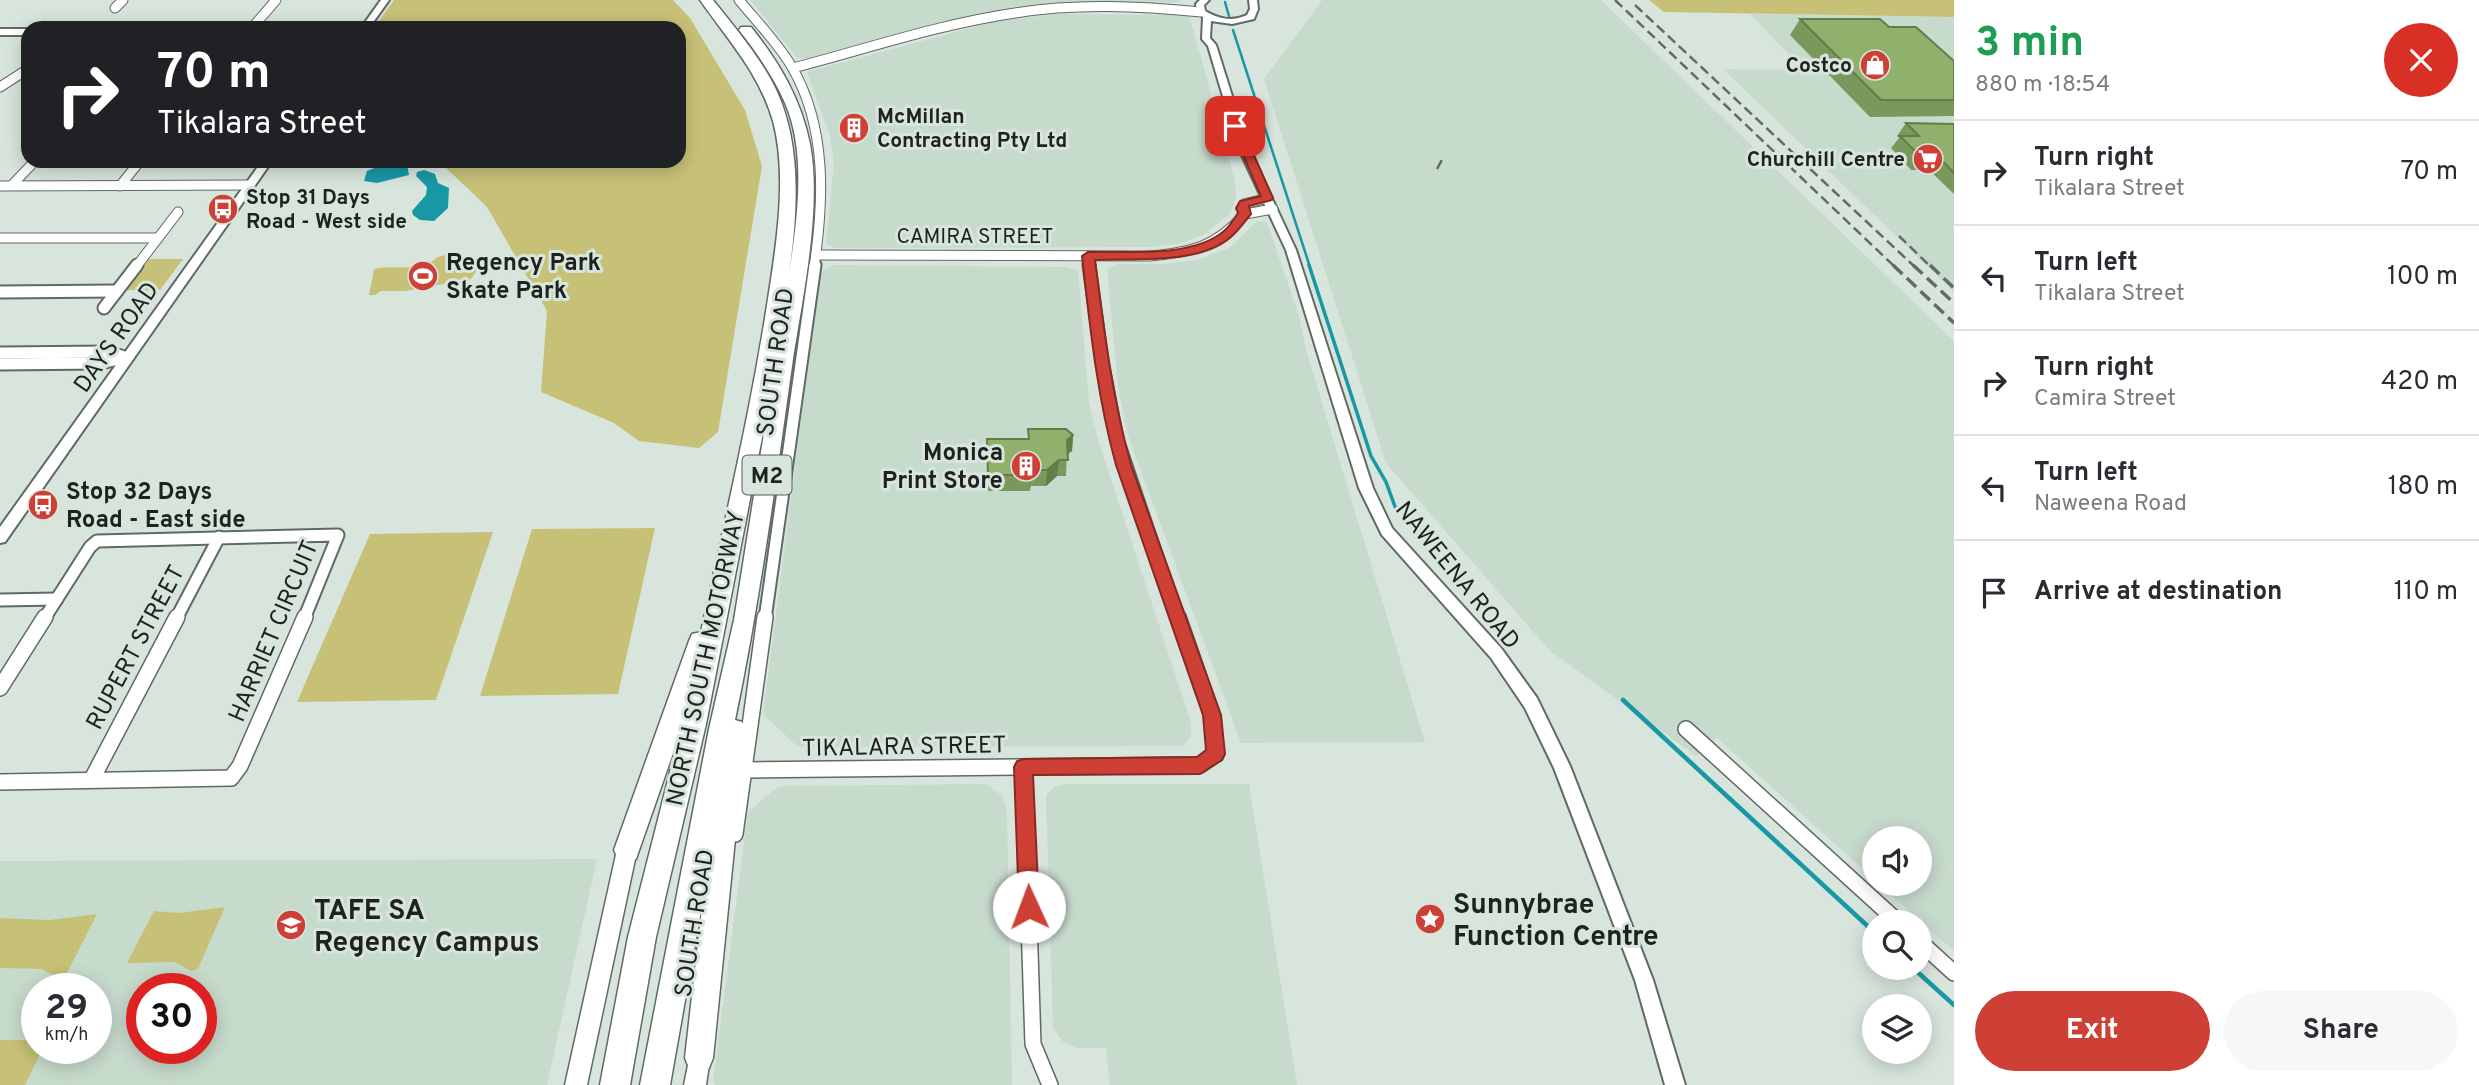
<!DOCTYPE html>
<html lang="en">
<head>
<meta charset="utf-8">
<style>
	:root { --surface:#fff; --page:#f7f7f7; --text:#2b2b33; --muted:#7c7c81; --line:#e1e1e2; --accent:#ce4035 }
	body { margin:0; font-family:Overpass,sans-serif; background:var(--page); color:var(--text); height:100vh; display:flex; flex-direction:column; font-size:26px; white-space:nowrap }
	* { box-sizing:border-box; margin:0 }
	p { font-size:23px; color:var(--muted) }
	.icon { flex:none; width:38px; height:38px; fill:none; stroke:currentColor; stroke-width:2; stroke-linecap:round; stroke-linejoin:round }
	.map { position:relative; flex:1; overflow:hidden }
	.details { display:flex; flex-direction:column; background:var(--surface); width:525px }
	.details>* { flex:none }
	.banner { position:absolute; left:21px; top:21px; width:665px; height:147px; border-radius:21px; box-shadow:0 4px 18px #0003; background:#202124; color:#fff; overflow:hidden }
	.buttons { position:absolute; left:1862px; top:826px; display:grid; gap:14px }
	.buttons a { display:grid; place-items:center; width:70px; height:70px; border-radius:50%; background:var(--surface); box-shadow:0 4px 18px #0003; font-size:35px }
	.speed { position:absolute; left:21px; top:973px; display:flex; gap:14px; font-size:35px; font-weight:700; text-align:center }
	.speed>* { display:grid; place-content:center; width:91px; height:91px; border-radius:50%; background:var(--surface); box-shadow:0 4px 18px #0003; line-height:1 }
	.speed small { font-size:18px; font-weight:400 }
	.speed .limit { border:10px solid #d22; background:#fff; color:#111 }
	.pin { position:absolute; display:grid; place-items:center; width:60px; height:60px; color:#fff; margin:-30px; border-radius:14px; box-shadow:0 4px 10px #0006 }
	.me { position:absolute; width:77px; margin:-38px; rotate:358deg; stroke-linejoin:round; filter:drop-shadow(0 0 5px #0008) }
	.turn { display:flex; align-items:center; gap:24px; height:147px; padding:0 21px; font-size:32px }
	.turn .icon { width:91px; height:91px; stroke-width:2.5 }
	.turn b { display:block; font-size:49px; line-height:60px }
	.round { display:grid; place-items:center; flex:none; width:74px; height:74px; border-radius:37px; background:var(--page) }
	.headline { display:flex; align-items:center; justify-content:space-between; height:119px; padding:0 21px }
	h1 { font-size:42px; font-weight:700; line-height:52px; color:#1e9e55 }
	.cta { display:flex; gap:14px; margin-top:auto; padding:14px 21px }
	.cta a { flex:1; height:80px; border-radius:42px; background:var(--accent); color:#fff; font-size:28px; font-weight:700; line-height:80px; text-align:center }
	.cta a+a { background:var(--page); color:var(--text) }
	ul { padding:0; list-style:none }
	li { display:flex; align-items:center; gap:21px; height:105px; padding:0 21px; border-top:2px solid var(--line) }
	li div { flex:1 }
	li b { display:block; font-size:26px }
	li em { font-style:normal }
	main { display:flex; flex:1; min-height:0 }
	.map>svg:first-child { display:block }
</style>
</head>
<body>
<main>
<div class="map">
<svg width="1954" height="1085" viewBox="0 0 1954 1085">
	<rect width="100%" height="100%" fill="#d8e5dc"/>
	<g fill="#c7dbcd" fill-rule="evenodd">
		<polygon points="750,0 1183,0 1178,2 1015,7 969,16 805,59 797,58"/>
		<polygon points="1322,0 1601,0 1954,341 1954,951 1879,884 1920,884 1920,838 1874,838 1874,879 1717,738 1696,756 1550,651 1386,463 1264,79"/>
		<polygon points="1055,14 1189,15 1235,180 1236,197 1230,214 1203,235 1181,243 1155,247 835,248 826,244 834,163 830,136 807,72 992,22"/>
		<polygon points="1750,14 1954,17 1954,292 1723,69 1804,70"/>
		<polygon points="1257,221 1267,222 1299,316 1306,350 1425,742 1241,743 1128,436 1118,387 1107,269 1118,264 1165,264 1197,260 1229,248"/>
		<polygon points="833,265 1067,267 1078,271 1089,403 1099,443 1191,722 1191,736 1183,746 798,747 763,714 820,272"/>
		<polygon points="987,784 1002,796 1007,812 1012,1085 715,1085 713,1080 748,812 779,786"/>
		<polygon points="1067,784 1249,784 1297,1085 1110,1085 1106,1048 1077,1048 1063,1042 1053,1028 1046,795 1054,787"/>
		<path d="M597,859l-50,226h-547v-224zM37,989h59v59h-59zM142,989h59v59h-59z"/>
	</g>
	<g fill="#c7c178">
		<polygon points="394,0 673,0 690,18 745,110 762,166 718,432 699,448 639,441 614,423 541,392 547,311 487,207 442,164 430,161 679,161 679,28 403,28 407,21 379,21"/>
		<polygon points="1649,0 1954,0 1954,17 1664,12"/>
		<path d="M448,254l26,4 3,12 -6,9 -66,12h-24l-6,4h-6l5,-26c13,-3 23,-1 36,-2l7,5 21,-15z"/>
		<polygon points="149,259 183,259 160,290 125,290"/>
		<polygon points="655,528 618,694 480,696 532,529"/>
		<polygon points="493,532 436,700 297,702 370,534"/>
		<polygon points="225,907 198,969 191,971 175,962 127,963 154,911 179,913"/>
		<polygon points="97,914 65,977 58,978 42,969 0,968 0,918 50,920"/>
		<polygon points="0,1040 37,1040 37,1048 43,1048 25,1085 0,1085"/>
	</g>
	<g fill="#1898a5">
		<polygon points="396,162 407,164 409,175 377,183 364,181 367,171 386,163"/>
		<polygon points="424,170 435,174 438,183 449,188 448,208 434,221 420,220 413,215 412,211 426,195 427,187 416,176 417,172"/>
	</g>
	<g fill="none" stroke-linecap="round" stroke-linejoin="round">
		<g stroke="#1898a5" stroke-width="2.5">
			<polyline points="1225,2 1229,16"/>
			<polyline points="1233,30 1310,267"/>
		</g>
		<polyline stroke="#1898a5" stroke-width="3.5" points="1309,265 1371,456 1386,482 1397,512"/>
		<g stroke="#1898a5" stroke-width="4.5">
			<polyline points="1623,700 1874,932"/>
			<polyline points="1913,968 1954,1005"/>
		</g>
		<g stroke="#5e6a62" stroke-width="11">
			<g id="minor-far2">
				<path d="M739,0c18,22 39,43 53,67 35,61 32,133 22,200"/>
				<polyline points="115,8 123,0"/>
				<polyline points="252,28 276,0"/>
				<path d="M793,68c73,-19 147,-44 222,-55 61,-10 125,-7 186,-1"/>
				<polyline points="0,87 28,69"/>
				<polyline points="12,185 35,161"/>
				<polyline points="0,186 249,185"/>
				<polyline points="120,186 140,161"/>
				<polyline points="1245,214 1273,209"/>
				<polyline points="0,238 158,238"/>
				<path d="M816,255l334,1c43,-4 65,-9 95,-42l-3,-6 2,-4 24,-6"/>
				<polyline points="1088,256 1089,267"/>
				<polyline points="136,267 178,212"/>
			</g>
		</g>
		<g stroke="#5e6a62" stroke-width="15">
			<g id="minor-far1">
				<polyline points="1089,265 1102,361 1117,439 1178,619"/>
				<polyline points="0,292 117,291"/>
				<polyline points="104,308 137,265"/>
				<polyline points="0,353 109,352 127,358"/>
				<polyline points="0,364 101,363 123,358"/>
				<polyline points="0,600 57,599"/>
				<polyline points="44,619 90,547 97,541 338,535 304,619"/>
				<polyline points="176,619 219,537"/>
				<polyline points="765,619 815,265"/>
			</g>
		</g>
		<g stroke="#5e6a62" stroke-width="18">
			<g id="minor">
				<polyline points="0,688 45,617"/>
				<polyline points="1686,729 1898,922"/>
				<polyline points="1024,767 1033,1044 1050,1085"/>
				<polyline points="745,770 1200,765 1216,754 1212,715 1178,617"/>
				<polyline points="92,779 177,617"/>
				<polyline points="0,782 231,778 240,766 305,617"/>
				<polyline points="735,834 765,617"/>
				<polyline points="1920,942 1954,973"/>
			</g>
		</g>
		<g stroke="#5e6a62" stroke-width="4">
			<g id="tertiary">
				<polygon points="381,0 389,0 369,28 361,28"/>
				<path d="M1200,0h9l-5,5 1,6c14,8 27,11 42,4l3,-6 -1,-9h8l1,9 -4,10 -22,5 -21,-3 -1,17 6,7 32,102 48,103 77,238 19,40 109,120 36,50 33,68 83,214 32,105h-20l-30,-105 -81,-212 -29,-60 -34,-50 -109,-123 -23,-47 -73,-238 -48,-103 -30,-101 -6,-7 1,-22 -6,-5 -1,-8z"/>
				<polygon points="249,25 260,28 245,28"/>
				<rect x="0" y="29" width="28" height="6"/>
				<polygon points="262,161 272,161 5,542 0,543 0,527"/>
			</g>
		</g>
		<g stroke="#5e6a62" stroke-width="3">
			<g id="secondary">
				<polygon points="627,841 634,843 637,850 587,1085 565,1085 617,850 620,843"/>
				<polygon points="699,1047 707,1050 710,1058 706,1085 684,1085 691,1050"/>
			</g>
		</g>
		<g stroke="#5e6a62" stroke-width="3">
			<path id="motorway" d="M700,0h13c20,25 41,50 57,78 33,58 28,132 19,196 8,-53 18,-121 -4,-171 -12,-27 -28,-50 -46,-73l2,-3h10c28,35 50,72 59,117 12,63 -7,151 -17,215 -17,121 -33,241 -58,361l7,2 4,8 -33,328 -4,10 -10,4 -10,-4 -4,-10 18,-159 -33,186h-30l69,-356 25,-109 35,-218 -63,322 -50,213 -26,148h-30l28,-148 52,-204 -44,126 -9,3 -9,-3 -4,-9 75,-209 3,-7 9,-2c23,-109 49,-217 66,-327 9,-57 21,-128 6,-184 -14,-48 -45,-81 -73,-121z"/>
		</g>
		<use href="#minor-far2" stroke="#fff" stroke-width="9"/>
		<use href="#minor-far1" stroke="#fff" stroke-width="11"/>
		<use href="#minor" stroke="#fff" stroke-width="15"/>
		<use href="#tertiary" fill="#fff" fill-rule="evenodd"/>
		<use href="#secondary" fill="#fff" fill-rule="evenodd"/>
		<use href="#motorway" fill="#fff" fill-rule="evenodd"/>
		<g stroke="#636b65" stroke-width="2.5" stroke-dasharray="10 5" stroke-linecap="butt">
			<polyline points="1615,0 1895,267"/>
			<polyline points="1635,5 1915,267"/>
			<polyline points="1437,169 1443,158"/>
			<polyline points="1899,236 1931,267"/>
		</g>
		<g stroke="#636b65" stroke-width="3.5" stroke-dasharray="13 6" stroke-linecap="butt">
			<polyline points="1893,265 1954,323"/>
			<polyline points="1913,265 1954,303"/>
			<polyline points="1930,265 1954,288"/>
		</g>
	</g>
	<g fill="#7b985c">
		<polygon points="1800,19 1889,27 1954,61 1954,116 1870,117 1790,35"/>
		<polygon points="1906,123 1954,124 1954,194 1929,170 1911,170 1891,148 1899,138 1897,136"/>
		<polygon points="1028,429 1073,435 1072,451 1067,454 1066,476 1057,476 1046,486 1031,486 1030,491 988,491 987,439 1028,439"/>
	</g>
	<g fill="#647c4b">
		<polygon points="1073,435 1072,451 1065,456 1067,440"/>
		<polygon points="1059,460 1057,476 1046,486 1047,470"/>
	</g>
	<g fill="#8fb16b" stroke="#647c4b" stroke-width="2">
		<polygon points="1800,19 1880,19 1889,27 1916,27 1954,61 1954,100 1881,100"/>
		<polygon points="1906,123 1954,124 1954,173 1939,157 1921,157 1900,136 1919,136"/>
		<polygon points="1028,429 1066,429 1073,435 1067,440 1068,460 1059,460 1047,470 1031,470 1031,475 988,475 987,439 1029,439"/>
	</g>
	<path fill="#ce4035" stroke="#862a22" stroke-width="2" d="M1235,123l6,3 32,72 -1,2 -23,6 2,8c-6,7 -11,15 -18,21 -30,30 -98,23 -138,25 9,69 17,137 36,205l90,250 4,39 -3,6 -22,14 -167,1 6,132 -3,7 -7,3 -7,-3 -3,-7 -5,-140 3,-6 7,-2 173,-2 9,-7 -3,-35 -87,-250c-19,-69 -26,-138 -34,-209l6,-4c39,-1 105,6 136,-21 6,-5 10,-12 14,-18l-2,-5 4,-7 21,-5 -31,-70z"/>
	<defs>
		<g id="shop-disc" transform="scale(1.575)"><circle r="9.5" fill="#ce4035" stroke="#d8e5dc"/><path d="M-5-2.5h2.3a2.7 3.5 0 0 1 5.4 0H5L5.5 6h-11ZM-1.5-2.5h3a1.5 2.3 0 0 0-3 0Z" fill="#fff"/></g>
		<g id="building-disc" transform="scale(1.575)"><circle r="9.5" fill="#ce4035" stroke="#d8e5dc"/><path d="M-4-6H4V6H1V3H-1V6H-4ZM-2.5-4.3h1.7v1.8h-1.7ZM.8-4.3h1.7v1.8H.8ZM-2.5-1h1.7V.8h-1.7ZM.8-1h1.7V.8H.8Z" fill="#fff"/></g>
		<g id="supermarket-disc" transform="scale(1.575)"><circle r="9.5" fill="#ce4035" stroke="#d8e5dc"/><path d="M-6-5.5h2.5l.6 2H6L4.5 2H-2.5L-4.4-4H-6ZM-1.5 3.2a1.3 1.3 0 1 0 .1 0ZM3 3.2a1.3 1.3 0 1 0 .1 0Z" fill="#fff"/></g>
		<g id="bus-disc" transform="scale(1.575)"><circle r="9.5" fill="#ce4035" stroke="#d8e5dc"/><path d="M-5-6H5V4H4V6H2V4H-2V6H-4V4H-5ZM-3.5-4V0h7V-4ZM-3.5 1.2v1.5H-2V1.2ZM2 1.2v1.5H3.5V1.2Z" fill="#fff"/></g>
		<g id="stadium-disc" transform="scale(1.575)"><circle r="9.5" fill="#ce4035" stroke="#d8e5dc"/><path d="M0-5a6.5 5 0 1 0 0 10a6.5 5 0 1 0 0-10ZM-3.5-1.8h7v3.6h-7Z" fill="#fff"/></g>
		<g id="sight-disc" transform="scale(1.575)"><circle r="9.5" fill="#ce4035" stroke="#d8e5dc"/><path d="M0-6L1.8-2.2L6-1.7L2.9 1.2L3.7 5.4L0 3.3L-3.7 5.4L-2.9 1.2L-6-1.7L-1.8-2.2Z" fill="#fff"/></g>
		<g id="university-disc" transform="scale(1.575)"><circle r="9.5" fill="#ce4035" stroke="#d8e5dc"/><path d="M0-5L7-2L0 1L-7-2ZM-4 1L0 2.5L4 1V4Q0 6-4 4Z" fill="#fff"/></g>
	</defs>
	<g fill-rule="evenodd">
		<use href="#shop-disc" x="1875" y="65"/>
		<use href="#building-disc" x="854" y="128"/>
		<use href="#supermarket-disc" x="1928" y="159"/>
		<use href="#bus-disc" x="223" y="209"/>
		<use href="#stadium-disc" x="423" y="276"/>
		<use href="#building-disc" x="1026" y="466"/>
		<use href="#bus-disc" x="43" y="505"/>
		<use href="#sight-disc" x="1430" y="919"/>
		<use href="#university-disc" x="291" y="925"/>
	</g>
	<g text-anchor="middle" stroke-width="6" stroke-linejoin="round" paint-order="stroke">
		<g font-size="21" font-weight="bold" fill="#1f2320" stroke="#d8e5dc" text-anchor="end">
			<text x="1852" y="72">Costco</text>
			<text x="877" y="123" text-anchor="start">McMillan<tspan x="877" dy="24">Contracting Pty Ltd</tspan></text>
			<text x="1905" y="166">Churchill Centre</text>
			<text x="246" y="204" text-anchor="start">Stop 31 Days<tspan x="246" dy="24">Road - West side</tspan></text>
		</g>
		<g font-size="21" fill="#1f2320" stroke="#d8e5dc">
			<text x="975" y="243">CAMIRA STREET</text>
		</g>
		<rect fill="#d8e5dc" stroke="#565d58" stroke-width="2" x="742.5" y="455.5" width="49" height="39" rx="5"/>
		<g font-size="23" font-weight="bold" fill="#1f2320">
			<text x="767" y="483">M2</text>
		</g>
		<g font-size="24" font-weight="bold" fill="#1f2320" stroke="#d8e5dc" text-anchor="start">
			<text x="446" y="270">Regency Park<tspan x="446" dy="28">Skate Park</tspan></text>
			<text x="1003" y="460" text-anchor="end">Monica<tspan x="1003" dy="28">Print Store</tspan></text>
			<text x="66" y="499">Stop 32 Days<tspan x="66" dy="28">Road - East side</tspan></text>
		</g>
		<g font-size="24" fill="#1f2320" stroke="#d8e5dc">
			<text transform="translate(116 337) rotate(-55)" y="8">DAYS ROAD</text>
			<text transform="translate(775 362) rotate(-82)" y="8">SOUTH ROAD</text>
			<text transform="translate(1458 575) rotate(51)" y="8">NAWEENA ROAD</text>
			<text transform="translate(273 631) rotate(-67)" y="8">HARRIET CIRCUIT</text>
			<text transform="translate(135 647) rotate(-62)" y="8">RUPERT STREET</text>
			<text transform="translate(705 658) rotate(-78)" y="8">NORTH SOUTH MOTORWAY</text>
			<text transform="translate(904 746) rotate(-1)" y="8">TIKALARA STREET</text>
			<text transform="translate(694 923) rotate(-81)" y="8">SOUTH ROAD</text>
		</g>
		<g font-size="28" font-weight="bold" fill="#1f2320" stroke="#d8e5dc" text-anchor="start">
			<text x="1453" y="913">Sunnybrae<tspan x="1453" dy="32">Function Centre</tspan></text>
			<text x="314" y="919">TAFE SA<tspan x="314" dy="32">Regency Campus</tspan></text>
		</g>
	</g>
</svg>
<div class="buttons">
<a><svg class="icon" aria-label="sound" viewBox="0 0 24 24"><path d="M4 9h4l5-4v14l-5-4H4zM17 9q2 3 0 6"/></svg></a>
<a><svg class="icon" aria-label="search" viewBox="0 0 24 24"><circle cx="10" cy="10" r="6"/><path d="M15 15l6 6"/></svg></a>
<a><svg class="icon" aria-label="layers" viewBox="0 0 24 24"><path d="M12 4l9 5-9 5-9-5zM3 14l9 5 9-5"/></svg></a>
</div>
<div class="speed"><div>29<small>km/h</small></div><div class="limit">30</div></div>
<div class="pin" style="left:1235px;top:126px;background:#d93025"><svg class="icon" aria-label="arrive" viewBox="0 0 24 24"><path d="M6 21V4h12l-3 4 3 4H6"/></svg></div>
<svg class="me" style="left:1029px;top:907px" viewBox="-20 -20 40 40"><circle r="19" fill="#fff"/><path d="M0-13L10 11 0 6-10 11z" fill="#ce4035"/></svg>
<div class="banner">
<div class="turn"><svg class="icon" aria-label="right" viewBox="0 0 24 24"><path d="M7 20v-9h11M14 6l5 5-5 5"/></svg><div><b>70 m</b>Tikalara Street</div></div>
</div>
</div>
<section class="details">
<div class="headline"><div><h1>3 min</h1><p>880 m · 18:54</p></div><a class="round" style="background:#d93025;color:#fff"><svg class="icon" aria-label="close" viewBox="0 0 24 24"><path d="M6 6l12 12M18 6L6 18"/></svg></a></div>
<ul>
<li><svg class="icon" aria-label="right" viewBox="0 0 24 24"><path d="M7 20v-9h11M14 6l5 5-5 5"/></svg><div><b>Turn right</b><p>Tikalara Street</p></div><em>70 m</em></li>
<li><svg class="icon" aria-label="left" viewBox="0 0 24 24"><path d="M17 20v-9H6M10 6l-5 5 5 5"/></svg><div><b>Turn left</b><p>Tikalara Street</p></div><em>100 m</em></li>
<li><svg class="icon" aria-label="right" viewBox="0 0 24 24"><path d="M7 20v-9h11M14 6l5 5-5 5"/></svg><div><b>Turn right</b><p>Camira Street</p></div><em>420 m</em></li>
<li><svg class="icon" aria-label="left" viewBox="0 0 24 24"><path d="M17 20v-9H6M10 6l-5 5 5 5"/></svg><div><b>Turn left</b><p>Naweena Road</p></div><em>180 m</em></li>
<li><svg class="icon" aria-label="arrive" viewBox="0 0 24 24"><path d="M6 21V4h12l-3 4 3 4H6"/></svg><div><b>Arrive at destination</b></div><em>110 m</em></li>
</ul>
<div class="cta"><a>Exit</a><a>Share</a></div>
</section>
</main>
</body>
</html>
